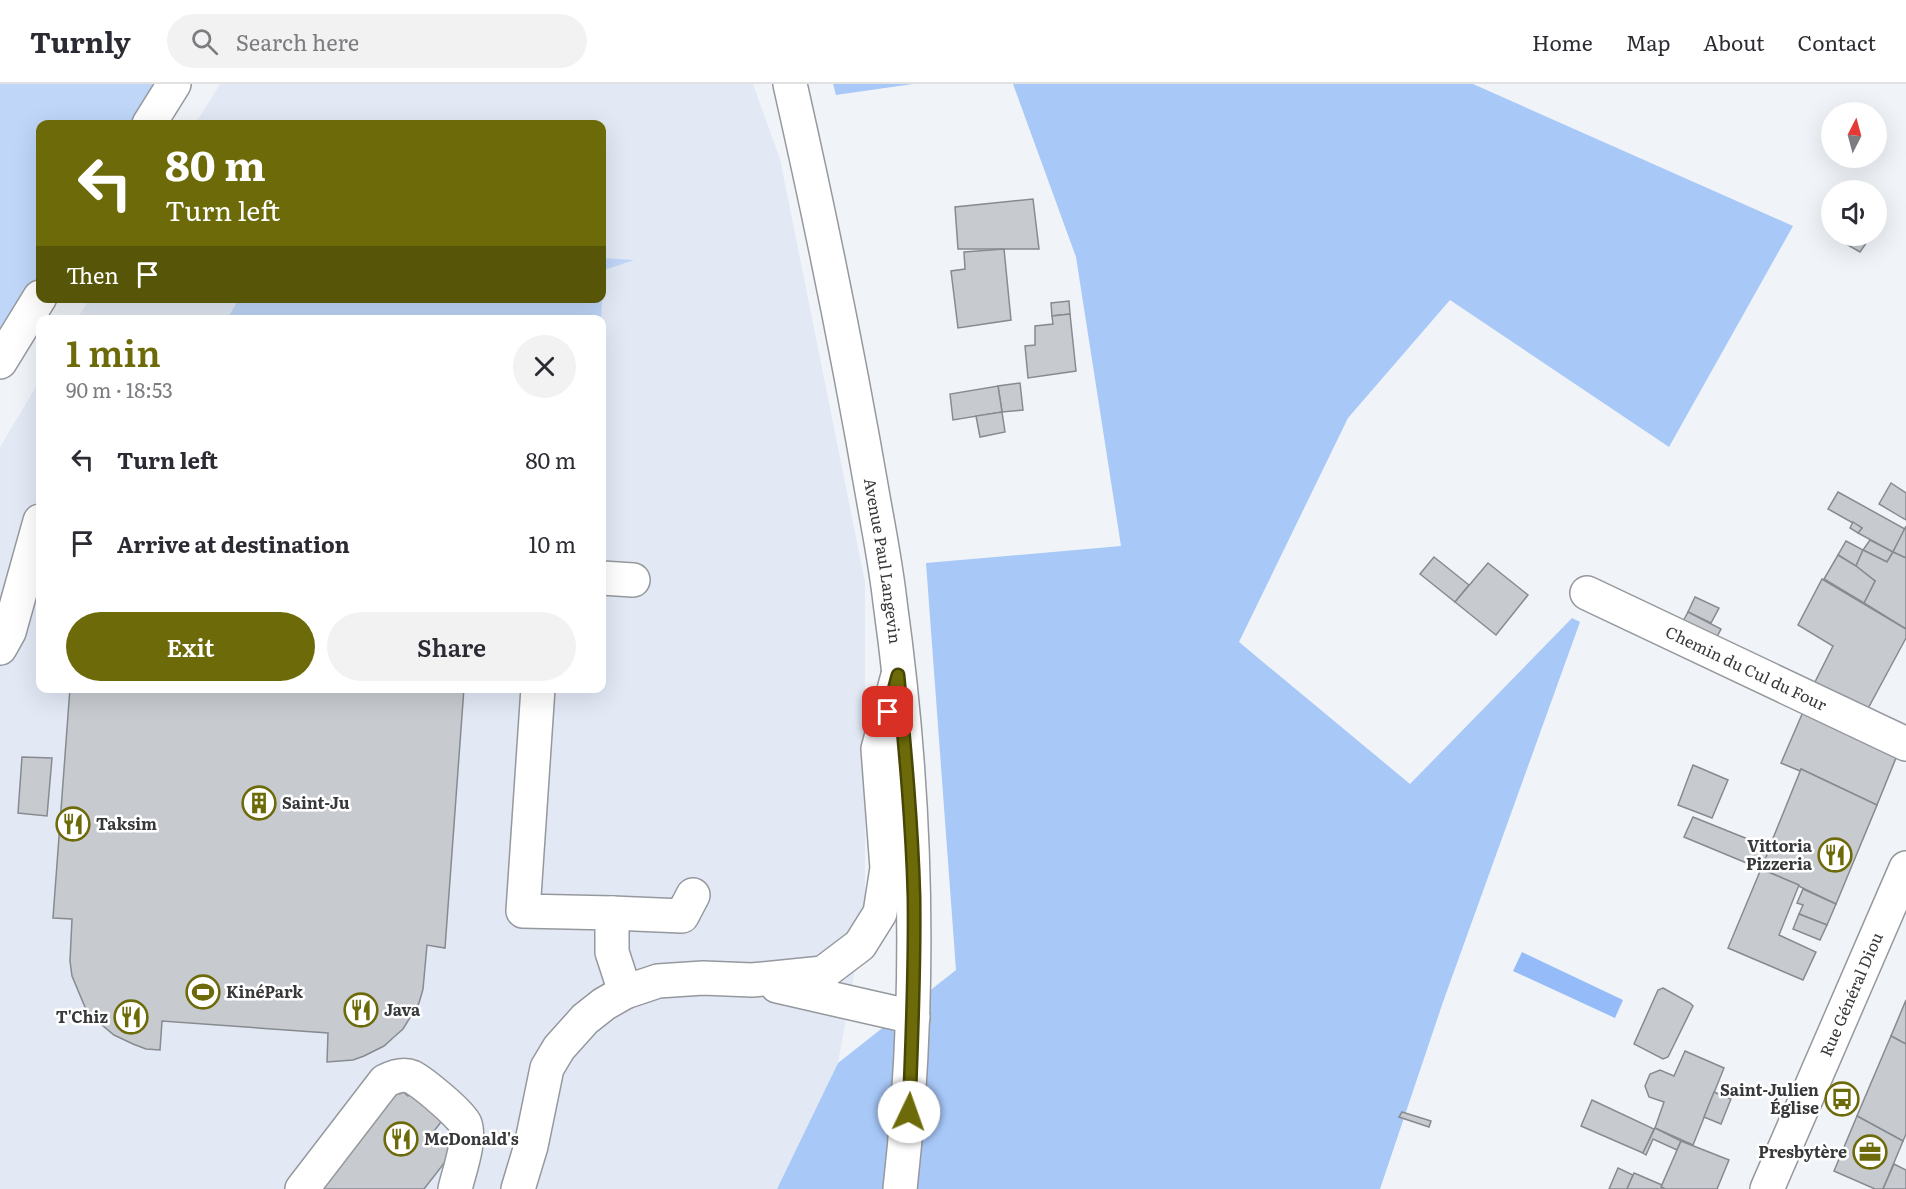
<!DOCTYPE html>
<html lang="en">
<head>
<meta charset="utf-8">
<style>
	:root { --surface:#fff; --page:#f2f2f3; --text:#2b2b33; --muted:#7c7c81; --line:#e1e1e2; --accent:#6d6b09 }
	body { margin:0; font-family:Literata,serif; background:var(--page); color:var(--text); height:100vh; display:flex; flex-direction:column; font-size:22px; white-space:nowrap }
	* { box-sizing:border-box; margin:0 }
	p { font-size:20px; color:var(--muted) }
	.icon { flex:none; width:33px; height:33px; fill:none; stroke:currentColor; stroke-width:2; stroke-linecap:round; stroke-linejoin:round }
	.map { position:relative; flex:1; overflow:hidden }
	.side { position:absolute; left:36px; top:231px; width:570px; height:378px; display:flex; flex-direction:column; background:var(--surface); border-radius:12px; box-shadow:0 6px 24px #0002 }
	.side>* { flex:none }
	.hud { position:absolute; left:36px; top:36px; width:570px; height:183px; border-radius:12px; box-shadow:0 6px 24px #0002; background:#6d6b09; color:#fff; overflow:hidden }
	.needle { width:39px; rotate:6deg }
	.buttons { position:absolute; left:1821px; top:18px; display:grid; gap:12px }
	.buttons a { display:grid; place-items:center; width:66px; height:66px; border-radius:50%; background:var(--surface); box-shadow:0 6px 24px #0002; font-size:30px }
	.pin { position:absolute; display:grid; place-items:center; width:51px; height:51px; color:#fff; margin:-26px; border-radius:12px; box-shadow:0 3px 9px #0006 }
	.me { position:absolute; width:66px; margin:-33px; rotate:3deg; stroke-linejoin:round; filter:drop-shadow(0 0 4px #0008) }
	.turn { display:flex; align-items:center; gap:21px; height:126px; padding:0 30px; font-size:27px }
	.turn .icon { width:78px; height:78px; stroke-width:2.5 }
	.turn b { display:block; font-size:42px; line-height:51px }
	.then { display:flex; align-items:center; height:57px; padding:0 30px; background:#0003; gap:12px; font-size:22px }
	.round { display:grid; place-items:center; flex:none; width:63px; height:63px; border-radius:32px; background:var(--page) }
	.overview { display:flex; align-items:center; justify-content:space-between; height:102px; padding:0 30px }
	h1 { font-size:36px; font-weight:600; line-height:45px; color:var(--accent) }
	.button { display:flex; gap:12px; margin-top:auto; padding:12px 30px }
	.button a { flex:1; height:69px; border-radius:36px; background:var(--accent); color:#fff; font-size:24px; font-weight:600; line-height:69px; text-align:center }
	.button a+a { background:var(--page); color:var(--text) }
	ul { padding:0; list-style:none }
	li { display:flex; align-items:center; gap:18px; height:84px; padding:0 30px }
	li div { flex:1 }
	li b { display:block; font-size:22px }
	li em { font-style:normal }
	header { display:flex; align-items:center; gap:36px; box-sizing:border-box; height:84px; padding:0 30px; background:var(--surface); border-bottom:2px solid var(--line) }
	header strong { font-size:28px }
	nav { display:flex; gap:33px; margin-inline-start:auto; font-size:21px }
	.search { width:420px; height:54px; background:var(--page); display:flex; align-items:center; gap:15px; box-sizing:border-box; padding:0 21px; border-radius:33px; color:var(--muted); font-size:22px }
	.map>svg:first-child { display:block }
</style>
</head>
<body>
<header>
<strong>Turnly</strong>
<div class="search"><svg class="icon" aria-label="search" viewBox="0 0 24 24"><circle cx="10" cy="10" r="6"/><path d="M15 15l6 6"/></svg>Search here</div>
<nav><a>Home</a><a>Map</a><a>About</a><a>Contact</a></nav>
</header>
<div class="map">
<svg width="1906" height="1105" viewBox="0 0 1906 1105">
	<rect width="100%" height="100%" fill="#f0f4f9"/>
	<polygon fill="#e2e9f5" points="220,0 753,0 780,75 865,498 865,829 838,979 777,1105 0,1105 0,363 40,296 40,604 602,604 602,236 77,235 90,214 602,214 602,40 195,40"/>
	<g fill="#bfd6f8">
		<polygon points="0,0 160,0 140,40 40,40 40,213 0,278"/>
		<polygon points="602,174 634,176 604,186 601,235 227,235 239,215 602,214"/>
	</g>
	<g fill="#a8c8f8">
		<polygon points="833,0 913,0 836,11"/>
		<polygon points="1013,0 1473,0 1793,142 1669,363 1450,216 1348,334 1239,558 1410,700 1572,534 1580,538 1443,918 1380,1105 777,1105 838,979 956,886 926,479 1121,462 1076,173"/>
	</g>
	<polygon fill="#95bcf8" points="1522,868 1623,916 1615,934 1513,887"/>
	<g fill="#c7cbd0" stroke="#878b90" stroke-width="1.5">
		<polygon points="1033,115 1039,165 958,165 955,123"/>
		<polygon points="1832,152 1871,152 1860,168"/>
		<polygon points="1004,165 1011,236 958,244 951,187 965,185 964,168"/>
		<polygon points="1069,217 1070,230 1052,232 1051,219"/>
		<polygon points="1070,230 1076,287 1028,294 1025,262 1035,261 1035,242 1053,240 1052,232"/>
		<polygon points="1020,299 1023,326 1002,328 998,302"/>
		<polygon points="998,302 1002,328 953,336 950,310"/>
		<polygon points="1002,328 1005,348 980,353 976,332"/>
		<polygon points="1891,399 1906,409 1906,436 1879,420"/>
		<polygon points="1838,408 1905,445 1893,468 1858,449 1862,444 1828,425"/>
		<polygon points="1853,438 1862,444 1858,449 1850,444"/>
		<polygon points="1906,442 1906,474 1893,468"/>
		<polygon points="1870,456 1893,468 1887,478 1863,466"/>
		<polygon points="1846,457 1863,466 1856,482 1838,471"/>
		<polygon points="1863,466 1887,478 1893,468 1906,474 1906,545 1864,519 1875,497 1856,482"/>
		<polygon points="1838,471 1856,482 1875,497 1864,519 1824,495"/>
		<polygon points="1434,473 1469,501 1455,518 1420,490"/>
		<polygon points="1488,479 1528,511 1496,551 1455,518"/>
		<polygon points="1822,495 1906,545 1906,554 1865,630 1811,606 1833,562 1798,541"/>
		<polygon points="1695,513 1719,524 1711,539 1688,528"/>
		<polygon points="1688,528 1721,545 1713,560 1680,543"/>
		<polygon points="70,604 464,604 445,864 427,861 423,905 419,919 403,945 394,953 384,962 364,972 353,976 327,978 328,949 162,937 160,966 146,965 133,960 114,951 96,936 85,923 72,892 70,877 72,835 53,834"/>
		<polygon points="1806,621 1900,664 1877,721 1801,685 1800,687 1781,679"/>
		<polygon points="22,673 52,674 47,732 18,729"/>
		<polygon points="1693,681 1728,696 1712,734 1678,721"/>
		<polygon points="1801,685 1877,721 1836,820 1761,784"/>
		<polygon points="1693,733 1770,764 1761,785 1684,753"/>
		<polygon points="1761,785 1799,801 1779,851 1816,868 1803,896 1728,864"/>
		<polygon points="1803,805 1836,820 1827,841 1799,830 1803,821 1797,819"/>
		<polygon points="1799,830 1827,841 1820,856 1793,845"/>
		<polygon points="1663,904 1690,919 1693,922 1668,973 1663,975 1634,960 1658,906"/>
		<polygon points="1906,916 1906,960 1891,952"/>
		<polygon points="1891,952 1906,960 1906,1050 1903,1057 1857,1032"/>
		<polygon points="1685,967 1724,984 1693,1061 1655,1044 1664,1018 1649,1013 1645,1002 1650,990 1660,986 1674,992"/>
		<polygon points="396,1008 400,1010 403,1008 408,1012 412,1008 444,1034 434,1047 456,1064 424,1105 319,1105"/>
		<polygon points="1714,1008 1731,1015 1721,1040 1704,1033"/>
		<polygon points="1592,1016 1654,1045 1643,1069 1581,1042"/>
		<polygon points="1402,1028 1431,1037 1429,1043 1399,1033"/>
		<polygon points="1857,1032 1903,1057 1883,1105 1875,1105 1834,1087"/>
		<polygon points="1655,1044 1681,1057 1677,1066 1653,1055 1646,1071 1643,1069"/>
		<polygon points="1681,1057 1729,1076 1717,1105 1665,1105 1661,1103"/>
		<polygon points="1894,1080 1906,1086 1906,1105 1883,1105"/>
		<polygon points="1618,1084 1633,1091 1627,1105 1609,1105"/>
		<polygon points="1634,1089 1662,1101 1661,1103 1665,1105 1627,1105"/>
	</g>
	<g fill="none" stroke-linecap="round" stroke-linejoin="round">
		<g stroke="#95989d" stroke-width="36">
			<g id="minor">
				<polyline points="602,494 633,496"/>
				<path id="s1" d="M1587,509l319,151"/>
				<polyline points="0,564 9,548 40,437"/>
				<polyline points="538,604 523,827 612,829 612,868 625,908"/>
				<polyline points="612,829 682,832 693,811"/>
				<polyline points="777,902 913,933"/>
				<path d="M302,1105l83,-108c8,-4 18,-8 27,-4 10,5 49,37 53,47 6,16 -6,48 -10,65"/>
				<polyline points="518,1105 531,1062 547,984 559,964 585,935 604,920 625,908 658,897 703,894 752,896 823,889 860,861 880,829 887,784 878,665 898,591"/>
			</g>
		</g>
		<g stroke="#95989d" stroke-width="36">
			<g id="major">
				<path id="s2" d="M790,0c31,137 59,274 83,413 6,34 13,69 17,105 27,194 32,392 10,587"/>
				<polyline points="149,40 174,0"/>
				<polyline points="0,278 40,213"/>
				<path id="s3" d="M1767,1105l139,-321"/>
			</g>
		</g>
		<use href="#minor" stroke="#fff" stroke-width="33"/>
		<use href="#major" stroke="#fff" stroke-width="33"/>
	</g>
	<g fill="none" stroke-linecap="round" stroke-linejoin="round">
		<g stroke="#474606" stroke-width="15">
			<path id="route" d="M888,628l10,-37c7,74 14,148 16,222 1,72 -2,143 -5,215"/>
		</g>
		<use href="#route" stroke="#6d6b09" stroke-width="10"/>
	</g>
	<defs>
		<g id="building-ring" transform="scale(1.725)"><circle r="9.5" fill="#fff" stroke="#6d6b09" stroke-width="1.5"/><path d="M-4-6H4V6H1V3H-1V6H-4ZM-2.5-4.3h1.7v1.8h-1.7ZM.8-4.3h1.7v1.8H.8ZM-2.5-1h1.7V.8h-1.7ZM.8-1h1.7V.8H.8Z" fill="#6d6b09"/></g>
		<g id="restaurant-ring" transform="scale(1.725)"><circle r="9.5" fill="#fff" stroke="#6d6b09" stroke-width="1.5"/><path d="M-5-6h1v4h1v-4h1v4h1v-4h1v5L-1.5 .5V6h-2V.5L-5-1ZM5-6V6H3V1.5H1.5Q1.5-4 5-6Z" fill="#6d6b09"/></g>
		<g id="stadium-ring" transform="scale(1.725)"><circle r="9.5" fill="#fff" stroke="#6d6b09" stroke-width="1.5"/><path d="M0-5a6.5 5 0 1 0 0 10a6.5 5 0 1 0 0-10ZM-3.5-1.8h7v3.6h-7Z" fill="#6d6b09"/></g>
		<g id="bus-ring" transform="scale(1.725)"><circle r="9.5" fill="#fff" stroke="#6d6b09" stroke-width="1.5"/><path d="M-5-6H5V4H4V6H2V4H-2V6H-4V4H-5ZM-3.5-4V0h7V-4ZM-3.5 1.2v1.5H-2V1.2ZM2 1.2v1.5H3.5V1.2Z" fill="#6d6b09"/></g>
		<g id="office-ring" transform="scale(1.725)"><circle r="9.5" fill="#fff" stroke="#6d6b09" stroke-width="1.5"/><path d="M-6-3h4V-5.5h4V-3h4V5H-6ZM-1-4.5V-3h2v-1.5ZM-6 0V1H6V0Z" fill="#6d6b09"/></g>
	</defs>
	<g fill-rule="evenodd">
		<use href="#building-ring" x="259" y="719"/>
		<use href="#restaurant-ring" x="73" y="740"/>
		<use href="#restaurant-ring" x="1835" y="771"/>
		<use href="#stadium-ring" x="203" y="908"/>
		<use href="#restaurant-ring" x="361" y="926"/>
		<use href="#restaurant-ring" x="131" y="933"/>
		<use href="#bus-ring" x="1842" y="1015"/>
		<use href="#restaurant-ring" x="401" y="1055"/>
		<use href="#office-ring" x="1870" y="1068"/>
	</g>
	<g text-anchor="middle" stroke-width="5" stroke-linejoin="round" paint-order="stroke">
		<g font-size="16" fill="#37383a" stroke="#fff">
			<text dy="6" stroke="none"><textPath href="#s2" startOffset="486">Avenue Paul Langevin</textPath></text>
			<text dy="6" stroke="none"><textPath href="#s1" startOffset="176">Chemin du Cul du Four</textPath></text>
			<text dy="6" stroke="none"><textPath href="#s3" startOffset="212">Rue Général Diou</textPath></text>
		</g>
		<g font-size="16" font-weight="bold" fill="#37383a" stroke="#fff" text-anchor="start">
			<text x="282" y="725">Saint-Ju</text>
			<text x="96" y="746">Taksim</text>
			<text x="1812" y="768" text-anchor="end">Vittoria<tspan x="1812" dy="18">Pizzeria</tspan></text>
			<text x="226" y="914">KinéPark</text>
			<text x="384" y="932">Java</text>
			<text x="108" y="939" text-anchor="end">T'Chiz</text>
			<text x="1819" y="1012" text-anchor="end">Saint-Julien<tspan x="1819" dy="18">Église</tspan></text>
			<text x="424" y="1061">McDonald's</text>
			<text x="1847" y="1074" text-anchor="end">Presbytère</text>
		</g>
	</g>
</svg>
<div class="buttons">
<a><svg class="needle" viewBox="-14 -14 28 28"><path d="M0-13l5 13h-10z" fill="#e53935"/><path d="M0 13l5-13h-10z" fill="#7c7c81"/></svg></a>
<a><svg class="icon" aria-label="sound" viewBox="0 0 24 24"><path d="M4 9h4l5-4v14l-5-4H4zM17 9q2 3 0 6"/></svg></a>
</div>
<div class="pin" style="left:888px;top:628px;background:#d93025"><svg class="icon" aria-label="arrive" viewBox="0 0 24 24"><path d="M6 21V4h12l-3 4 3 4H6"/></svg></div>
<svg class="me" style="left:909px;top:1028px" viewBox="-20 -20 40 40"><circle r="19" fill="#fff"/><path d="M0-13L10 11 0 6-10 11z" fill="#6d6b09"/></svg>
<div class="hud">
<div class="turn"><svg class="icon" aria-label="left" viewBox="0 0 24 24"><path d="M17 20v-9H6M10 6l-5 5 5 5"/></svg><div><b>80 m</b>Turn left</div></div>
<div class="then">Then<svg class="icon" aria-label="arrive" viewBox="0 0 24 24"><path d="M6 21V4h12l-3 4 3 4H6"/></svg></div>
</div>
<section class="side">
<div class="overview"><div><h1>1 min</h1><p>90 m · 18:53</p></div><a class="round"><svg class="icon" aria-label="close" viewBox="0 0 24 24"><path d="M6 6l12 12M18 6L6 18"/></svg></a></div>
<ul>
<li><svg class="icon" aria-label="left" viewBox="0 0 24 24"><path d="M17 20v-9H6M10 6l-5 5 5 5"/></svg><div><b>Turn left</b></div><em>80 m</em></li>
<li><svg class="icon" aria-label="arrive" viewBox="0 0 24 24"><path d="M6 21V4h12l-3 4 3 4H6"/></svg><div><b>Arrive at destination</b></div><em>10 m</em></li>
</ul>
<div class="button"><a>Exit</a><a>Share</a></div>
</section>
</div>
</body>
</html>
